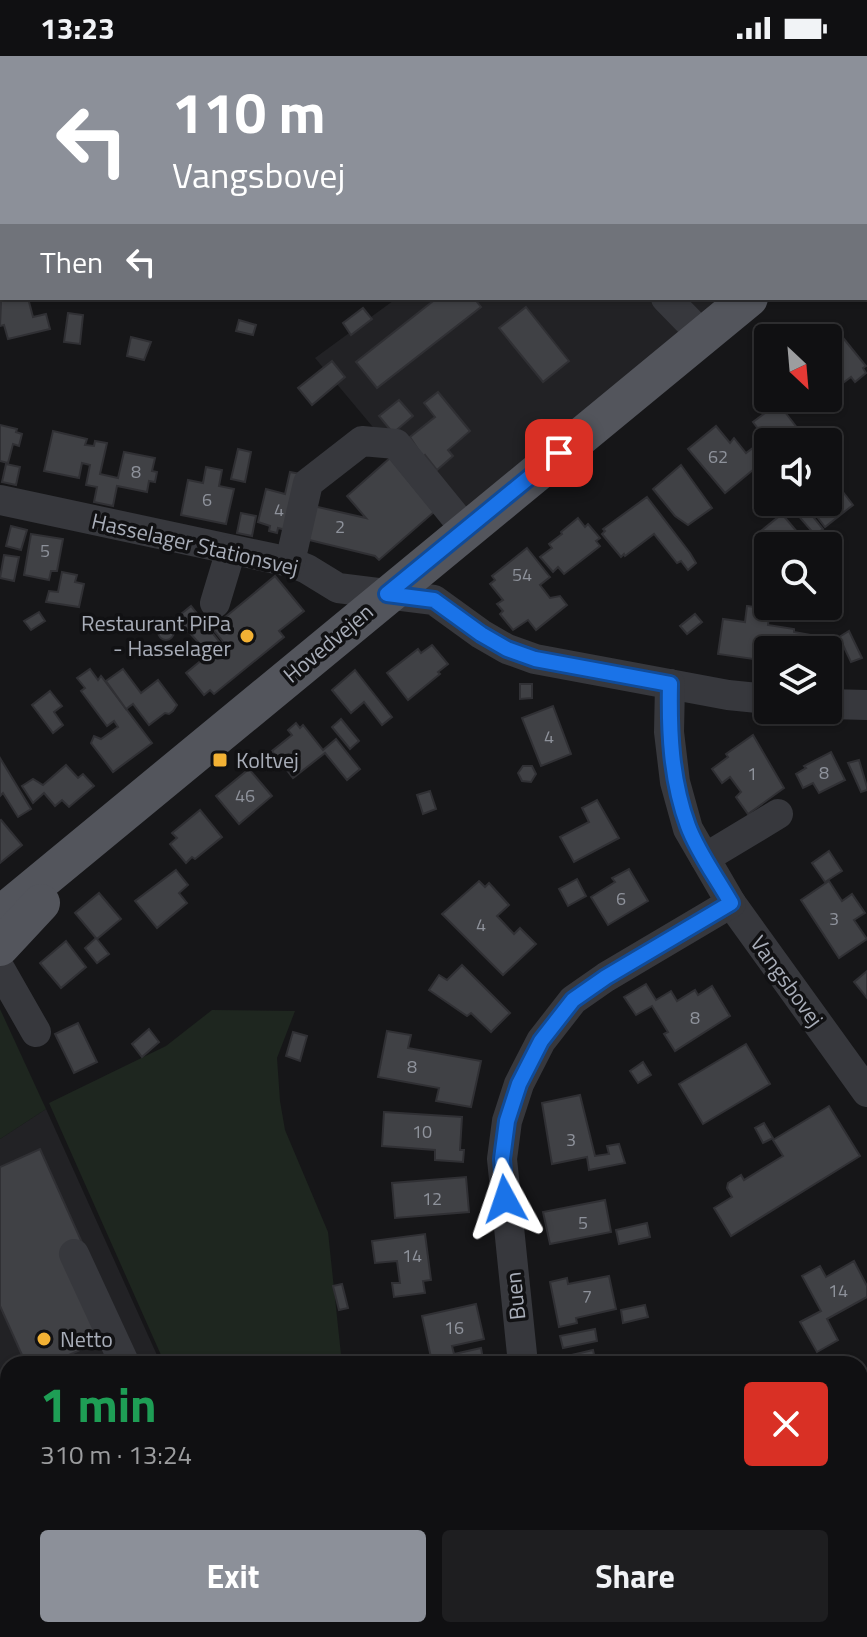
<!DOCTYPE html>
<html lang="en">
<head>
<meta charset="utf-8">
<style>
	:root { --surface:#101012; --page:#1e1e20; --text:#f1f3f6; --muted:#9c9d9f; --line:#303032; --accent:#8c9099 }
	body { margin:0; font-family:"Titillium Web",sans-serif; background:var(--page); color:var(--text); height:100vh; display:flex; flex-direction:column; font-size:30px; white-space:nowrap }
	* { box-sizing:border-box; margin:0 }
	p { font-size:26px; color:var(--muted) }
	.icon { flex:none; width:44px; height:44px; fill:none; stroke:currentColor; stroke-width:2; stroke-linecap:round; stroke-linejoin:round }
	.map { position:relative; flex:1; overflow:hidden }
	.panel { position:absolute; left:0px; top:1300px; width:868px; height:282px; display:flex; flex-direction:column; background:var(--surface); border-radius:24px 24px 0 0; box-shadow:0 2px 6px #0004,0 0 0 2px var(--line) }
	.panel>* { flex:none }
	.banner { position:absolute; left:0px; top:0px; width:868px; height:244px; box-shadow:0 2px 6px #0004,0 0 0 2px var(--line); background:#8c9099; color:#fff; overflow:hidden }
	.needle { width:52px; rotate:154deg }
	.tools { position:absolute; left:754px; top:268px; display:grid; gap:16px }
	.tools a { display:grid; place-items:center; width:88px; height:88px; border-radius:8px; background:var(--surface); box-shadow:0 2px 6px #0004,0 0 0 2px var(--line); font-size:40px }
	.pin { position:absolute; display:grid; place-items:center; width:68px; height:68px; color:#fff; margin:-34px; border-radius:16px; box-shadow:0 4px 12px #0006 }
	.me { position:absolute; width:88px; margin:-44px; rotate:355deg; stroke-linejoin:round; filter:drop-shadow(0 0 6px #0008) }
	.turn { display:flex; align-items:center; gap:28px; height:168px; padding:0 40px; font-size:36px }
	.turn .icon { width:104px; height:104px; stroke-width:2.5 }
	.turn b { display:block; font-size:56px; line-height:68px }
	.then { display:flex; align-items:center; height:76px; padding:0 40px; background:#0003; gap:16px; font-size:30px }
	.round { display:grid; place-items:center; flex:none; width:84px; height:84px; border-radius:8px; background:var(--page) }
	.summary { display:flex; align-items:center; justify-content:space-between; height:136px; padding:0 40px }
	h1 { font-size:48px; font-weight:700; line-height:60px; color:#1e9e55 }
	.cta { display:flex; gap:16px; margin-top:auto; padding:16px 40px }
	.cta a { flex:1; height:92px; border-radius:8px; background:var(--accent); color:#fff; font-size:32px; font-weight:700; line-height:92px; text-align:center }
	.cta a+a { background:var(--page); color:var(--text) }
	.status { display:flex; justify-content:space-between; align-items:center; height:56px; padding:0 40px; background:var(--surface); direction:ltr }
	.status svg { height:22px; fill:currentColor }
	.map>svg:first-child { display:block }
</style>
</head>
<body>
<div class="status"><b>13:23</b><svg viewBox="0 0 49 12"><path d="M0 12V9h3v3zM5 12V6h3v6zM10 12V3h3v9zM15 12V0h3v12zM26 1h20v11H26zM47 4h2v5h-2z"/></svg></div>
<div class="map">
<svg width="867" height="1581" viewBox="0 0 867 1581">
	<rect width="100%" height="100%" fill="#161618"/>
	<g fill="#222225">
		<polygon points="397,242 735,242 455,469 315,302"/>
		<polygon points="46,1053 161,1308 8,1308 8,1339 0,1326 0,1083"/>
	</g>
	<g fill="#1e261f">
		<polygon points="0,953 46,1053 0,1083"/>
		<polygon points="212,954 295,955 277,1002 280,1045 285,1074 328,1176 342,1308 165,1308 49,1047 166,990"/>
	</g>
	<g fill="#404145" stroke="#303034" stroke-width="2">
		<polygon points="2,223 2,242 28,242 33,261 46,258 50,273 8,283 4,269 0,270"/>
		<polygon points="437,242 474,242 481,251 377,332 356,306"/>
		<polygon points="526,251 569,305 543,326 499,272"/>
		<polygon points="363,252 372,263 351,279 343,267"/>
		<polygon points="68,257 83,259 80,288 64,286"/>
		<polygon points="239,264 256,269 253,279 236,275"/>
		<polygon points="131,281 151,286 144,304 127,300"/>
		<polygon points="844,283 866,310 863,312 866,317 855,326 851,321 835,333 828,326 828,295"/>
		<polygon points="332,305 345,321 312,349 298,332"/>
		<polygon points="438,336 470,375 448,394 453,400 437,414 425,399 423,401 410,381 435,361 424,347"/>
		<polygon points="399,344 413,360 393,377 379,360"/>
		<polygon points="778,347 808,386 768,386 753,366"/>
		<polygon points="0,369 17,373 16,376 22,378 19,390 13,388 8,407 0,405"/>
		<polygon points="716,370 730,387 734,382 746,397 754,391 765,404 725,437 688,393"/>
		<polygon points="53,375 87,383 85,389 94,390 95,385 107,387 100,418 118,422 124,396 155,402 152,415 157,416 155,426 149,425 147,436 117,430 113,450 94,446 97,431 86,429 90,409 82,407 79,422 44,415"/>
		<polygon points="238,393 251,396 245,426 231,423"/>
		<polygon points="390,402 434,456 379,504 375,500 301,482 309,449 366,462 347,440"/>
		<polygon points="6,408 20,411 16,429 2,426"/>
		<polygon points="681,409 712,452 688,469 675,460 653,433"/>
		<polygon points="206,411 222,414 219,430 234,433 226,468 181,459 188,424 203,427"/>
		<polygon points="290,416 301,418 290,475 278,472 277,477 269,475 270,470 258,466 266,433 285,438"/>
		<polygon points="843,436 853,449 825,471 815,458"/>
		<polygon points="647,441 690,497 696,507 688,514 681,505 677,507 654,478 625,500 624,498 621,501 602,478 605,475 603,473"/>
		<polygon points="795,446 801,446 823,473 815,479 790,450"/>
		<polygon points="241,457 256,460 252,480 237,477"/>
		<polygon points="782,458 799,478 784,490 768,490 768,493 756,479"/>
		<polygon points="578,462 585,471 588,468 600,482 596,485 600,490 564,518 558,511 553,516 540,501 552,492 549,488 562,478 561,476"/>
		<polygon points="11,470 27,474 21,494 6,490"/>
		<polygon points="31,478 63,483 57,515 51,515 49,524 24,519"/>
		<polygon points="527,492 550,521 540,529 550,542 560,540 567,549 536,574 528,564 513,574 500,558 503,555 497,548 503,544 490,528 495,524 492,520"/>
		<polygon points="4,499 19,501 14,525 0,522"/>
		<polygon points="62,516 77,519 75,526 84,528 79,551 46,546 49,535 58,536"/>
		<polygon points="275,520 304,555 279,575 284,581 214,638 210,634 204,639 186,617 209,598 176,562 191,550 222,589 224,587 212,572"/>
		<polygon points="747,550 770,553 768,569 794,573 794,576 811,579 809,594 768,594 768,605 718,598 723,563 745,566"/>
		<polygon points="39,556 45,565 31,574 24,565"/>
		<polygon points="695,558 702,566 687,578 680,570"/>
		<circle cx="166" cy="576" r="8"/>
		<polygon points="849,575 862,602 851,606 842,587 839,589 836,583"/>
		<polygon points="432,589 448,608 438,616 440,618 408,644 387,617 418,593 421,597"/>
		<polygon points="90,613 98,624 101,620 152,687 113,716 91,687 94,680 101,683 118,671 114,665 107,670 81,635 85,632 77,622"/>
		<polygon points="123,613 141,637 158,624 177,649 173,655 169,658 165,657 149,669 133,648 126,653 106,625"/>
		<polygon points="355,614 392,661 382,669 364,646 351,657 332,634"/>
		<polygon points="520,628 532,628 532,642 520,643"/>
		<polygon points="50,635 62,650 54,656 63,669 53,677 32,649"/>
		<polygon points="553,650 571,698 541,710 522,662"/>
		<polygon points="341,663 359,685 350,693 332,671"/>
		<polygon points="296,667 300,672 303,669 323,694 336,683 360,713 347,724 325,697 293,722 272,695 292,679 288,674"/>
		<polygon points="753,679 784,732 748,758 736,741 741,736 730,721 722,727 712,713 728,701 726,698"/>
		<polygon points="831,696 845,724 819,737 813,727 803,732 796,718 806,712 804,710"/>
		<polygon points="0,702 31,753 18,761 3,737 0,740"/>
		<polygon points="859,704 867,731 867,734 861,736 848,707"/>
		<polygon points="66,709 78,722 83,718 94,730 69,751 62,744 55,750 44,737 33,747 22,730 33,723 43,729"/>
		<polygon points="523,710 532,710 536,718 531,726 522,725 518,717"/>
		<polygon points="249,713 272,740 239,768 216,740"/>
		<polygon points="430,735 436,753 423,758 417,739"/>
		<polygon points="597,744 619,782 574,806 560,781 589,766 582,752"/>
		<polygon points="200,754 222,781 195,803 192,801 186,807 170,788 177,782 172,777"/>
		<polygon points="1,764 22,789 0,807 0,765"/>
		<polygon points="829,795 842,815 825,826 812,807"/>
		<polygon points="629,813 648,845 608,869 591,841 615,826 612,822"/>
		<polygon points="176,814 188,829 179,837 187,847 157,872 135,845"/>
		<polygon points="577,823 586,840 568,850 559,833"/>
		<polygon points="479,825 485,831 489,827 509,849 497,860 514,878 520,872 536,888 503,919 442,858"/>
		<polygon points="829,825 842,845 852,838 865,857 854,864 867,883 839,902 801,844"/>
		<polygon points="99,837 121,863 97,883 109,898 97,907 85,892 96,882 75,857"/>
		<polygon points="66,885 86,911 61,932 40,907"/>
		<polygon points="462,909 510,957 491,976 471,957 467,960 429,934 439,919 447,924"/>
		<polygon points="867,915 867,942 854,926"/>
		<polygon points="646,928 656,944 671,935 677,945 695,934 698,939 712,930 730,960 675,995 664,978 668,976 652,950 636,959 624,941"/>
		<polygon points="78,967 97,1006 74,1017 55,978"/>
		<polygon points="149,973 159,986 142,1001 132,988"/>
		<polygon points="387,975 411,979 408,992 481,1005 471,1051 436,1045 439,1032 378,1021"/>
		<polygon points="293,976 307,980 300,1005 286,1000"/>
		<polygon points="746,988 770,1028 703,1068 679,1028"/>
		<polygon points="643,1006 651,1019 638,1027 630,1015"/>
		<polygon points="580,1039 595,1100 609,1098 607,1090 619,1088 625,1107 589,1114 587,1101 552,1108 542,1047"/>
		<polygon points="829,1050 860,1100 731,1180 714,1152 732,1141 727,1132 728,1127 741,1119 744,1124 783,1100 773,1084"/>
		<polygon points="384,1056 462,1061 460,1094 464,1094 463,1106 435,1104 435,1094 382,1090"/>
		<polygon points="764,1067 773,1082 763,1087 755,1072"/>
		<polygon points="40,1093 84,1191 98,1286 49,1308 26,1308 0,1250 0,1111"/>
		<polygon points="466,1121 469,1156 395,1162 392,1127"/>
		<polygon points="605,1144 611,1176 550,1188 543,1156"/>
		<polygon points="647,1167 650,1181 619,1188 616,1174"/>
		<polygon points="425,1178 431,1224 423,1225 425,1237 394,1241 392,1227 400,1227 397,1205 375,1207 372,1185"/>
		<polygon points="854,1205 867,1230 867,1241 827,1263 838,1284 817,1296 800,1266 821,1255 802,1220 820,1210 826,1221"/>
		<polygon points="609,1220 616,1253 576,1262 577,1267 559,1271 550,1226 567,1222 568,1228"/>
		<polygon points="342,1228 348,1252 339,1254 333,1230"/>
		<polygon points="476,1248 484,1283 452,1290 454,1298 481,1292 483,1303 461,1308 452,1308 451,1301 432,1306 422,1260"/>
		<polygon points="645,1249 648,1261 623,1267 621,1254"/>
		<polygon points="595,1273 597,1285 563,1292 560,1280"/>
		<polygon points="593,1294 596,1308 565,1308 563,1301"/>
		<polygon points="867,1436 867,1487 860,1469 860,1439"/>
		<polygon points="452,1574 491,1574 495,1581 455,1581"/>
		<polygon points="673,1574 700,1574 704,1581 677,1581"/>
	</g>
	<g fill="none" stroke-linecap="round" stroke-linejoin="round">
		<g stroke="#37383d" stroke-width="30">
			<polyline points="550,0 552,2"/>
			<polyline points="725,0 727,2"/>
			<polyline points="59,2 59,0"/>
			<polyline points="637,2 639,0"/>
			<polyline points="0,61 2,62"/>
			<polyline points="666,242 703,280"/>
			<polyline points="0,444 290,506 307,513 338,532 434,544 481,578 507,593 535,603 728,639 768,643"/>
			<polyline points="290,506 308,427 362,385 396,388 466,474"/>
			<polyline points="215,547 231,494"/>
			<polyline points="670,628 669,676 675,726 688,773 731,847 867,1036"/>
			<polyline points="828,648 867,649"/>
			<polyline points="705,802 778,758"/>
			<polyline points="0,913 36,976"/>
			<polyline points="74,1198 123,1304"/>
			<polyline points="523,1308 502,1103 507,1065 519,1028 541,985 573,944 606,921 731,847"/>
			<polyline points="0,1361 8,1357"/>
			<polyline points="0,1384 8,1396"/>
			<polyline points="0,1509 8,1505"/>
			<polyline points="91,1574 93,1581"/>
			<polyline points="389,1574 390,1581"/>
			<polyline points="524,1574 526,1581"/>
			<polyline points="775,1574 778,1581"/>
		</g>
		<g stroke="#53555c" stroke-width="38">
			<polyline points="866,147 867,146"/>
			<polyline points="0,859 749,242"/>
			<polyline points="0,891 41,847"/>
		</g>
	</g>
	<g fill="none" stroke-linecap="round" stroke-linejoin="round">
		<g stroke="#114b97" stroke-width="20">
			<path id="route" d="M505,1143l-3,-40 5,-38 12,-37 22,-43 32,-41 33,-23 125,-74c-14,-25 -33,-50 -43,-77 -17,-46 -19,-94 -18,-142l-135,-25 -28,-10 -26,-15 -47,-34 -47,-6 172,-141"/>
		</g>
		<use href="#route" stroke="#1a73e8" stroke-width="14"/>
	</g>
	<g fill="#f2b134" stroke="#111113" stroke-width="3">
		<circle cx="247" cy="580" r="8"/>
		<rect x="212" y="696" width="16" height="16" rx="4"/>
		<circle cx="44" cy="1283" r="8"/>
	</g>
	<g text-anchor="middle" stroke-width="7" stroke-linejoin="round" paint-order="stroke">
		<g font-size="18" fill="#8e929b">
			<text x="718" y="407">62</text>
			<text x="136" y="422">8</text>
			<text x="207" y="450">6</text>
			<text x="279" y="460">4</text>
			<text x="340" y="477">2</text>
			<text x="45" y="501">5</text>
			<text x="522" y="525">54</text>
			<text x="549" y="687">4</text>
			<text x="824" y="723">8</text>
			<text x="752" y="724">1</text>
			<text x="245" y="746">46</text>
			<text x="621" y="849">6</text>
			<text x="834" y="869">3</text>
			<text x="481" y="875">4</text>
			<text x="695" y="968">8</text>
			<text x="412" y="1017">8</text>
			<text x="422" y="1082">10</text>
			<text x="571" y="1090">3</text>
			<text x="432" y="1149">12</text>
			<text x="583" y="1173">5</text>
			<text x="412" y="1206">14</text>
			<text x="838" y="1241">14</text>
			<text x="587" y="1247">7</text>
			<text x="454" y="1278">16</text>
		</g>
		<g font-size="22" fill="#a8adb8" stroke="#111113">
			<text transform="translate(195 488) rotate(13)" y="8">Hasselager Stationsvej</text>
			<text transform="translate(328 587) rotate(-40)" y="8">Hovedvejen</text>
			<text transform="translate(787 925) rotate(54)" y="8">Vangsbovej</text>
			<text transform="translate(515 1240) rotate(-96)" y="8">Buen</text>
		</g>
		<g font-size="22" fill="#a8adb8" stroke="#111113" text-anchor="start">
			<text x="231" y="575" text-anchor="end">Restaurant PiPa<tspan x="231" dy="25">- Hasselager</tspan></text>
			<text x="236" y="712">Koltvej</text>
			<text x="60" y="1291">Netto</text>
		</g>
	</g>
</svg>
<div class="tools">
<a><svg class="needle" viewBox="-14 -14 28 28"><path d="M0-13l5 13h-10z" fill="#e53935"/><path d="M0 13l5-13h-10z" fill="#9c9d9f"/></svg></a>
<a><svg class="icon" aria-label="sound" viewBox="0 0 24 24"><path d="M4 9h4l5-4v14l-5-4H4zM17 9q2 3 0 6"/></svg></a>
<a><svg class="icon" aria-label="search" viewBox="0 0 24 24"><circle cx="10" cy="10" r="6"/><path d="M15 15l6 6"/></svg></a>
<a><svg class="icon" aria-label="layers" viewBox="0 0 24 24"><path d="M12 4l9 5-9 5-9-5zM3 14l9 5 9-5"/></svg></a>
</div>
<div class="pin" style="left:559px;top:397px;background:#d93025"><svg class="icon" aria-label="arrive" viewBox="0 0 24 24"><path d="M6 21V4h12l-3 4 3 4H6"/></svg></div>
<svg class="me" style="left:505px;top:1143px" viewBox="-20 -20 40 40"><path d="M0-17L14 15 0 8-14 15z" fill="#1a73e8" stroke="#fff" stroke-width="4"/></svg>
<div class="banner">
<div class="turn"><svg class="icon" aria-label="left" viewBox="0 0 24 24"><path d="M17 20v-9H6M10 6l-5 5 5 5"/></svg><div><b>110 m</b>Vangsbovej</div></div>
<div class="then">Then<svg class="icon" aria-label="left" viewBox="0 0 24 24"><path d="M17 20v-9H6M10 6l-5 5 5 5"/></svg></div>
</div>
<section class="panel">
<div class="summary"><div><h1>1 min</h1><p>310 m · 13:24</p></div><a class="round" style="background:#d93025;color:#fff"><svg class="icon" aria-label="close" viewBox="0 0 24 24"><path d="M6 6l12 12M18 6L6 18"/></svg></a></div>
<div class="cta"><a>Exit</a><a>Share</a></div>
</section>
</div>
</body>
</html>
